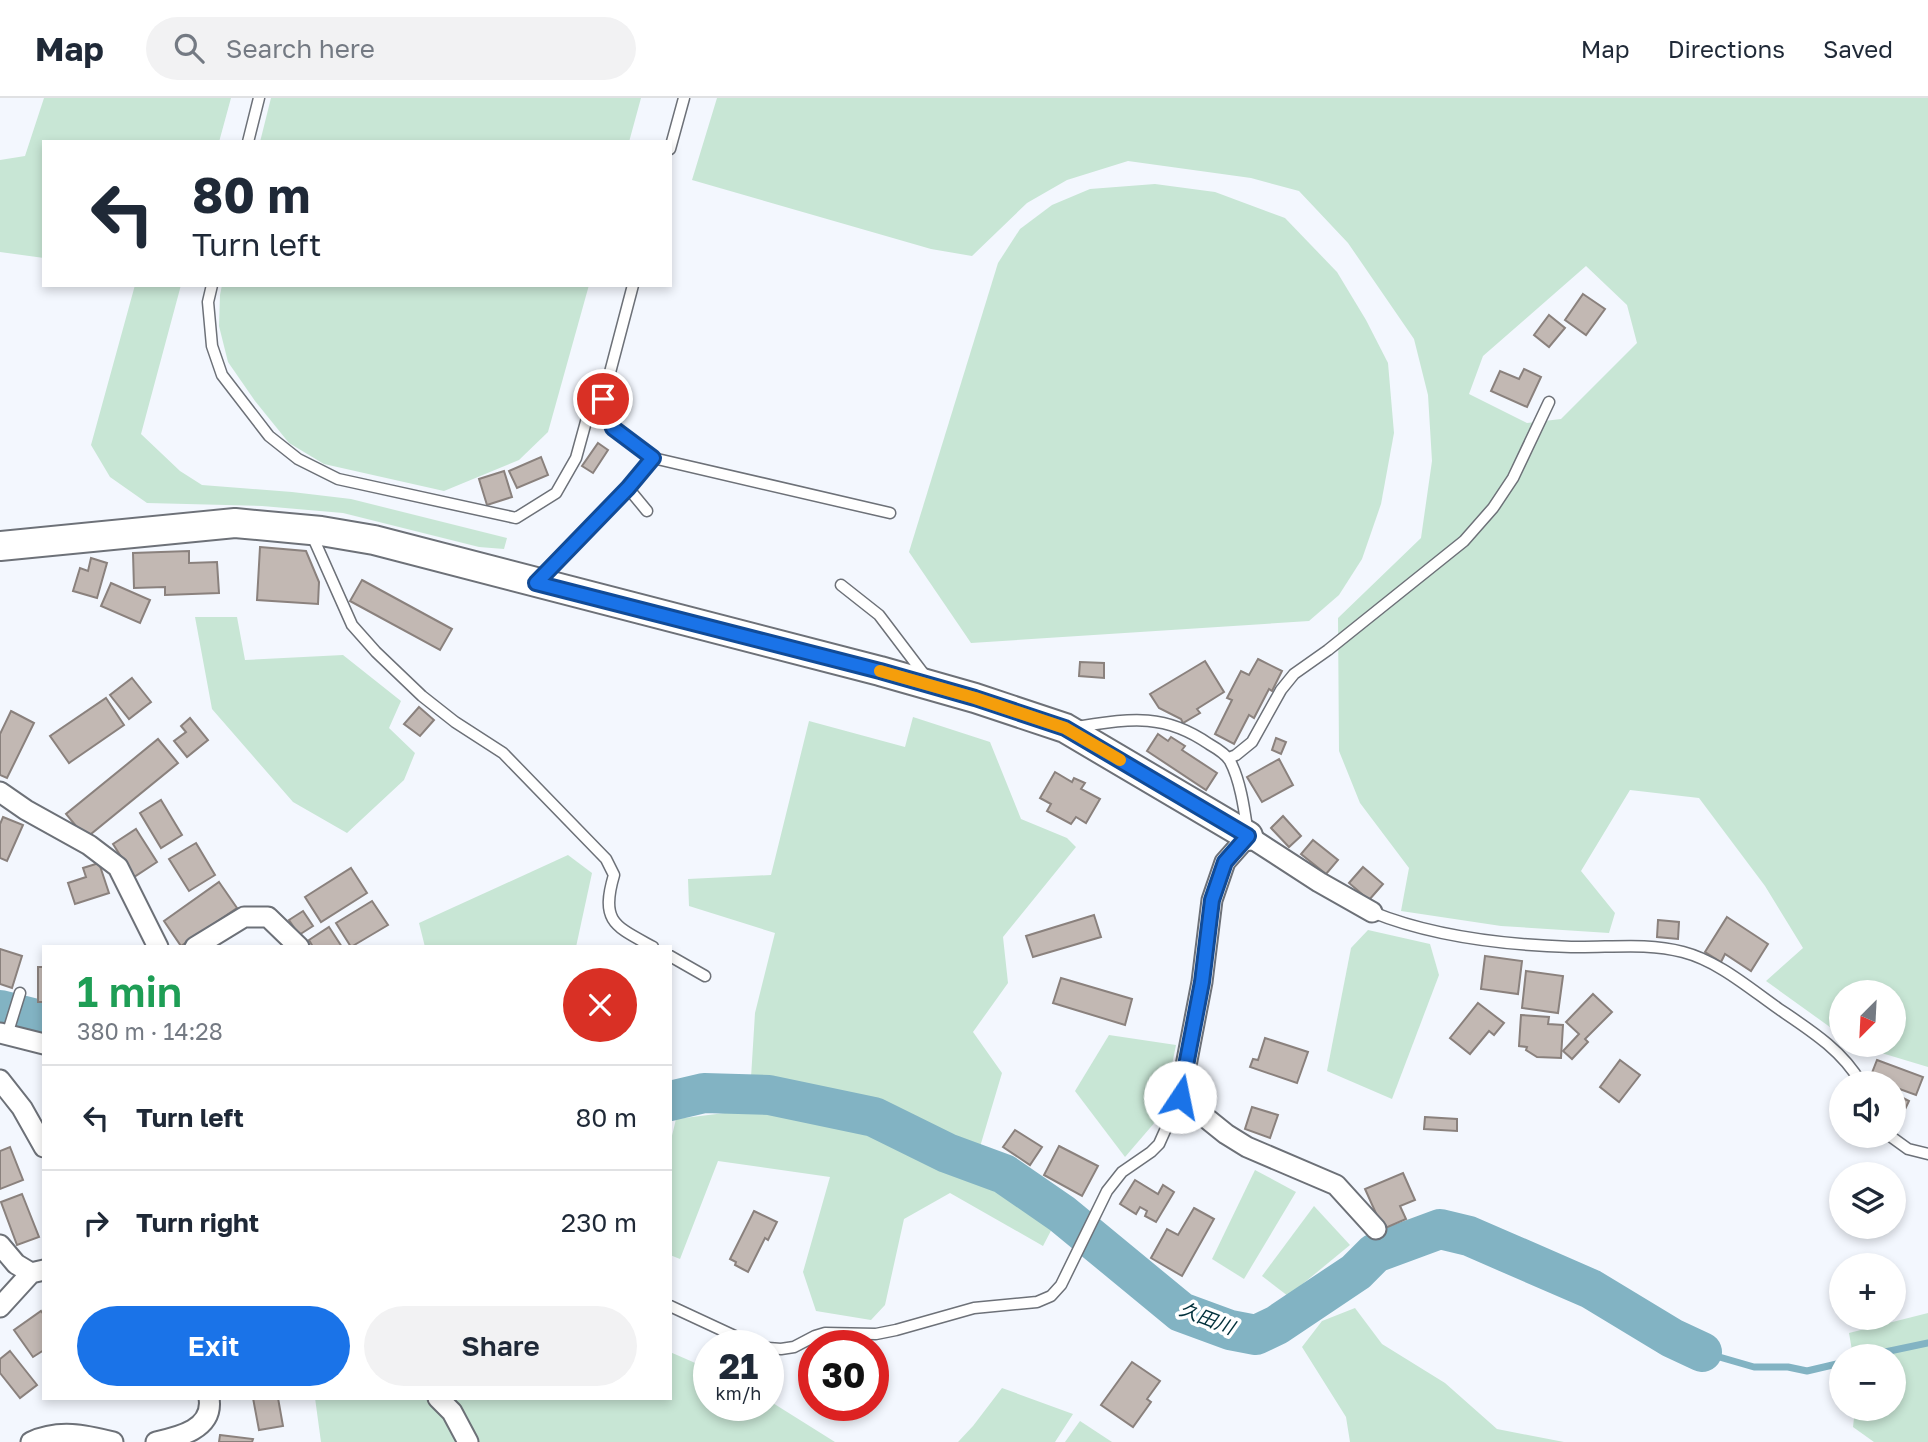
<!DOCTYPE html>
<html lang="en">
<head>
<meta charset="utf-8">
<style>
	:root { --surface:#fff; --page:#f2f2f3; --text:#1f2937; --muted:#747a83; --line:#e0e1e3; --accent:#1a73e8 }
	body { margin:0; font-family:"Golos Text","Noto Sans JP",sans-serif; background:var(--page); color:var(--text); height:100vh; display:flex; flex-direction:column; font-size:26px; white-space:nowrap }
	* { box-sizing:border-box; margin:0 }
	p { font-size:23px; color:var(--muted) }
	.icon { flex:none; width:38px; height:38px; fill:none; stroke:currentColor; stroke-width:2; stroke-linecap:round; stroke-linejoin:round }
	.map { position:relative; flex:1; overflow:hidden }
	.panel { position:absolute; left:42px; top:847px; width:630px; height:455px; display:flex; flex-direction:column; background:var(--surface); border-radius:0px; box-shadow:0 4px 10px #0003 }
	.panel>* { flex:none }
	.banner { position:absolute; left:42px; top:42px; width:630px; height:147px; border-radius:0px; box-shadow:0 4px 10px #0003; background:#fff; color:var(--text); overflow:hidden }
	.needle { width:46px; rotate:204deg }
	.fabs { position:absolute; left:1829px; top:882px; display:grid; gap:14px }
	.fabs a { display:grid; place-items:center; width:77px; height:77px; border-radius:50%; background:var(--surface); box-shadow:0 4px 10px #0003; font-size:35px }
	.speed { position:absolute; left:693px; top:1232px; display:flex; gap:14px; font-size:35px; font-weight:700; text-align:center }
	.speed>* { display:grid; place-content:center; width:91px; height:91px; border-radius:50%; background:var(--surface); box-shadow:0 4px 10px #0003; line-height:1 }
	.speed small { font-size:18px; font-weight:400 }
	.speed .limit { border:10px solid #d22; background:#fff; color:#111 }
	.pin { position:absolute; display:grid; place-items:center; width:60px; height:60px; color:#fff; margin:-30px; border:4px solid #fff; border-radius:50%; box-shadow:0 2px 7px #0007 }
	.me { position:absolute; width:77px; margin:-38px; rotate:11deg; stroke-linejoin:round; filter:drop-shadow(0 0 5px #0008) }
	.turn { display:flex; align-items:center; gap:24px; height:147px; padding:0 35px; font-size:32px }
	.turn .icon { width:91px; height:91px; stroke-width:2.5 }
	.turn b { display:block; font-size:49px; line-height:60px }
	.round { display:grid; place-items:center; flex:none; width:74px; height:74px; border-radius:37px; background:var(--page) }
	.overview { display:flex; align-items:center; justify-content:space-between; height:119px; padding:0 35px }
	h1 { font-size:42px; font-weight:600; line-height:52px; color:#1e9e55 }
	.primary-button { display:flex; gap:14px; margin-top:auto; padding:14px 35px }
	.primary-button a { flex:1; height:80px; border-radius:42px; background:var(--accent); color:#fff; font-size:28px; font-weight:600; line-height:80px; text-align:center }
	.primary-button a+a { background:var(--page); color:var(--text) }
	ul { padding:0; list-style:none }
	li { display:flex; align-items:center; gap:21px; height:105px; padding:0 35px; border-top:2px solid var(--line) }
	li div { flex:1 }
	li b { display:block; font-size:26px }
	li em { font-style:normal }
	header { display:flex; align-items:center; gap:42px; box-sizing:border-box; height:98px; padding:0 35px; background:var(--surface); border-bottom:2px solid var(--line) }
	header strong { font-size:33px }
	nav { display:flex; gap:38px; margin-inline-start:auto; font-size:24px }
	.search { width:490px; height:63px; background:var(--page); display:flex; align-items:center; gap:18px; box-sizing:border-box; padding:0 24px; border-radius:38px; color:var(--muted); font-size:26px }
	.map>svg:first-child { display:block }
</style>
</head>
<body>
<header>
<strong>Map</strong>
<div class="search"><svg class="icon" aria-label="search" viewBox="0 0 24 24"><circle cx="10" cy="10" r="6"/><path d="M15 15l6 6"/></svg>Search here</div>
<nav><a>Map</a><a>Directions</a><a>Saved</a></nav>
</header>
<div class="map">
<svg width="1928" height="1344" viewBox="0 0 1928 1344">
	<rect width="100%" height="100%" fill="#f3f7fe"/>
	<g fill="#c8e6d5" fill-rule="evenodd">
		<polygon points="44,0 231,0 219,44 44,44 44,160 0,154 0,62 25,58"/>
		<polygon points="271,0 641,0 629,44 260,44"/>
		<path d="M717,0h1211v969l-73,-22h39v-53h-53v43l-75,-54 37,-33 -38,-62 -66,-88 -69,-8 -49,81 34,42 -6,20 -108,-7 -100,-15 8,-43 -49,-65 -21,-52 -1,-133 83,-80 11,-77 -4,-66 -14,-56 -66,-96 -49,-52 -48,-13 -123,-17 -61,19 -40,23 -55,53 -41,-7 -239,-69zM1586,168l41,39 10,38 -76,76 -34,4 -58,-29 14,-38z"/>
		<polygon points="1155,86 1215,94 1285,120 1337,174 1366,222 1388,265 1394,335 1381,406 1362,461 1339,497 1309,523 971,545 909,454 998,165 1020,131 1052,107 1090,91"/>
		<polygon points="135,187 181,187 141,336 180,373 202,387 292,394 351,401 507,440 504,451 479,449 343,415 262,408 147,405 110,379 91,347"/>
		<polygon points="222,187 589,187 548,334 519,362 444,393 324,366 289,345 255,303 228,264 219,228 220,197"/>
		<polygon points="237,519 245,562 343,557 401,603 389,630 415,655 404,682 347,735 293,704 212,611 195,519"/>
		<polygon points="913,619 990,644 1021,721 1067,740 1076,749 1003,839 1008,885 973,934 1002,975 971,1079 1056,1123 1043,1148 950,1095 904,1121 885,1207 871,1222 816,1213 803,1174 830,1079 718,1063 680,1161 670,1157 670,1046 676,1021 749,1012 755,915 775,835 689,808 688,781 771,777 809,623 905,649"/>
		<polygon points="568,757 592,775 576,849 425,849 419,825"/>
		<polygon points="1368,832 1430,846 1439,877 1392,1001 1327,973 1351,850"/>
		<polygon points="1109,937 1176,947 1162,1016 1125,1059 1075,993"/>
		<polygon points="1255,1072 1296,1094 1244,1181 1212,1161"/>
		<polygon points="1314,1108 1350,1147 1288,1198 1262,1178"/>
		<polygon points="1355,1210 1382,1246 1445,1285 1497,1331 1564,1344 1350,1344 1346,1319 1302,1249 1322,1223"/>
		<polygon points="1928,1215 1928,1344 1874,1344 1853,1329 1855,1311 1894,1311 1894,1258 1853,1258 1849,1235"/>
		<polygon points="670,1254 709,1271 709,1307 768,1307 768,1302 835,1344 321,1344 315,1300 670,1300"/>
		<polygon points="1002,1290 1073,1316 1055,1344 958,1344 973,1328"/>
		<polygon points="1080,1323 1112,1344 1065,1344"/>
	</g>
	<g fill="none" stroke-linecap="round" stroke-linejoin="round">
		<g stroke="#82b3c3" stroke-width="7">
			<polyline points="1702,1254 1754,1269 1788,1269 1807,1273 1841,1265"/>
			<polyline points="1866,1258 1928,1245"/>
		</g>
		<g stroke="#82b3c3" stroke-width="40">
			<polyline points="0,912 44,923"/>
			<polyline points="670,1003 704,995 769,997 874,1019 947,1055 1004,1076 1062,1116 1181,1214 1230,1232 1256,1237 1277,1227 1356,1174 1375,1155 1440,1131 1469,1138 1591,1191 1672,1240 1702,1254"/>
		</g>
	</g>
	<g fill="#c2b8b3" stroke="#8a817d" stroke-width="2">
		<polygon points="1583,196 1605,211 1586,237 1565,222"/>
		<polygon points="1549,217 1565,230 1549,249 1534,237"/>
		<polygon points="1524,271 1541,279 1527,309 1491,293 1500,273 1519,281"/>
		<polygon points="598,345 608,352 593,375 582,368"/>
		<polygon points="541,359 548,377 517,390 509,373"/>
		<polygon points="504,373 512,399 487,407 479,381"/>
		<polygon points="260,449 306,453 319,484 318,506 257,502"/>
		<polygon points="189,453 189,465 217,464 219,495 165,497 165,489 134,490 133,455"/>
		<polygon points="91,460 107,465 97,500 73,493 80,470 88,473"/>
		<polygon points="362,482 452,531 440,552 350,503"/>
		<polygon points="111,485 150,502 140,525 101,508"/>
		<polygon points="1258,561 1282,573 1272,593 1269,591 1254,620 1249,617 1234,646 1215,636 1232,602 1227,600 1241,573 1249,577"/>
		<polygon points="1205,563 1224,594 1197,611 1200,615 1183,625 1181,621 1159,610 1150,596"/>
		<polygon points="1080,564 1104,565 1104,580 1079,578"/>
		<polygon points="132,580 151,604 129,621 110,597"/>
		<polygon points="106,600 124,627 69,665 50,638"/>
		<polygon points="419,609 434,622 420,638 404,626"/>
		<polygon points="11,613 34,625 7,680 0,677 0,636"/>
		<polygon points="190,620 208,642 187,659 174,643 186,634 181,628"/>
		<polygon points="1158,636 1168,643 1171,639 1185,648 1182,652 1217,675 1206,692 1147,653"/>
		<polygon points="1276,640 1286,644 1281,656 1272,652"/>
		<polygon points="158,641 178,665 86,740 66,716"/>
		<polygon points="1279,661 1293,687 1262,704 1247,679"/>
		<polygon points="1055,674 1072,684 1074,680 1085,685 1081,691 1100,701 1086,725 1076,719 1071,726 1047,713 1051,706 1040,700"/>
		<polygon points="161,702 182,737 161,750 140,715"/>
		<polygon points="1283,718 1301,738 1289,749 1271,730"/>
		<polygon points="3,719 23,727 7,763 0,760 0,726"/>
		<polygon points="136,731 157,764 134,779 113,746"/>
		<polygon points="1313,742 1338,762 1326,776 1301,756"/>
		<polygon points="196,745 215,777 189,793 169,761"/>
		<polygon points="99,765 109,795 75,806 68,785 86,779 83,770"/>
		<polygon points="1363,769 1383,786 1369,802 1349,785"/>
		<polygon points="351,770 367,795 321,824 305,799"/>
		<polygon points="219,784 237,810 181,848 164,823"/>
		<polygon points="372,803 388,827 351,849 336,825"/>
		<polygon points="303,813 313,828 299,837 289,822"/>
		<polygon points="1094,817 1101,839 1033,859 1026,838"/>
		<polygon points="1727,819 1768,846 1751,873 1725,856 1721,864 1705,854"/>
		<polygon points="1658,822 1679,824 1678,841 1657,839"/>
		<polygon points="329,829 342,849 313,849 309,842"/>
		<polygon points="0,851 22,858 12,890 0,886"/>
		<polygon points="1485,858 1522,863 1518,896 1481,891"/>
		<rect x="38" y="869" width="6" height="35"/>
		<polygon points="1526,873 1563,878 1558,915 1522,910"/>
		<polygon points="1061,880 1132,901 1125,927 1053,905"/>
		<polygon points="1593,896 1612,914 1585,941 1588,944 1572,961 1563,953 1579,936 1566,924"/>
		<polygon points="1478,905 1504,925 1494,937 1489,933 1470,956 1450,940"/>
		<polygon points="1521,917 1549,919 1548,926 1563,927 1561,960 1537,959 1526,952 1527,949 1519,948"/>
		<polygon points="1265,940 1308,954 1297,985 1250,969 1253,961 1258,962"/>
		<polygon points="1620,962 1640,977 1619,1004 1600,989"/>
		<polygon points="1877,962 1923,979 1916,997 1894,989 1894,985 1884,985 1870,980"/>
		<polygon points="1899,998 1909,1003 1900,1022 1894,1019 1894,1009"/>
		<polygon points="1252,1009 1278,1017 1270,1040 1245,1031"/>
		<polygon points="1425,1019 1457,1021 1457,1033 1424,1031"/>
		<polygon points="1015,1032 1042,1049 1030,1067 1003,1049"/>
		<polygon points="1059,1048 1098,1068 1082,1098 1044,1077"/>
		<polygon points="10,1049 23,1082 0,1091 0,1053"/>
		<polygon points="1403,1075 1415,1102 1400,1108 1406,1121 1383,1131 1365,1091"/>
		<polygon points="1135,1082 1158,1096 1163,1087 1174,1094 1156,1124 1145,1118 1147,1113 1140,1109 1136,1116 1120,1106"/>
		<polygon points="22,1096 39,1139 17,1147 1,1104"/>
		<polygon points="1194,1110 1214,1121 1182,1178 1151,1160 1167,1131 1178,1137"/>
		<polygon points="754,1113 777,1124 768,1142 765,1140 748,1174 735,1167 736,1164 730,1161"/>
		<polygon points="41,1213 44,1217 44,1252 33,1259 14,1232"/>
		<polygon points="10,1253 37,1287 20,1300 0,1275 0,1261"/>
		<polygon points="1132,1264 1160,1283 1147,1301 1151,1304 1133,1329 1101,1307"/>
		<polygon points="253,1300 278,1300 283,1328 259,1332"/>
		<polygon points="220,1337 253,1341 252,1344 219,1344"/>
	</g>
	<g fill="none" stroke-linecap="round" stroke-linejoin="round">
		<g stroke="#6d7178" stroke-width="13">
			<g id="lane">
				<polyline points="248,44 259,0"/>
				<polyline points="670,51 684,0"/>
				<polyline points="212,187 208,204 212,248 222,277 269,338 298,361 338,381 516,420 556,395 576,360 587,320 607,314"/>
				<polyline points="633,187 603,301 613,330 653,360"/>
				<polyline points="628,390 647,413"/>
				<path d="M311,435l41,92 24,27 46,44 33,26 48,31 103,106 8,16c-14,47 1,51 39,72"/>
				<polyline points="540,481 628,390 653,360 890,415"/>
				<polyline points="841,487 879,517 926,579"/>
				<path d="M1076,629c53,-8 87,-15 133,17 7,4 17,10 21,17 10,19 14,46 17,67"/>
				<polyline points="1229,660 1236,657 1252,644 1281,592 1294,576 1328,552 1464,443 1493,410 1513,380 1549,304"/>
				<path d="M1372,814c59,24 135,33 199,35 37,1 75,-5 112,5 35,9 66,36 96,57 31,21 63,41 82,74"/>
				<polyline points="670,858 705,878"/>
				<polyline points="7,937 20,895"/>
				<polyline points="1890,1038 1908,1051 1928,1056"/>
				<polyline points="670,1208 741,1241 762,1248"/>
				<polyline points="768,1250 781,1251 794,1249 815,1238 825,1235 876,1236 896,1232 974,1210 1037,1204 1051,1198 1061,1187 1107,1093 1122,1074 1151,1054 1159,1046 1180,999"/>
			</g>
		</g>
		<g stroke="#6d7178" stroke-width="23">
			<g id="street">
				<polyline points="0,694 26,712 89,747 118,769 158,849"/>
				<polyline points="1372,814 1319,784 1248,738 1225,764 1212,802 1202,884 1180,999 1226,1036 1247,1049 1336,1087 1376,1131"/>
				<polyline points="195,849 244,819 268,819 299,849"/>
				<polyline points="0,935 44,946"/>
				<polyline points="0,982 22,1010 44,1049"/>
				<polyline points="0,1147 16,1166 31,1175"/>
				<polyline points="0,1209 31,1175 44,1172"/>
				<polyline points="438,1300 452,1314 468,1344"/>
				<path d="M31,1344c28,-13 54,-7 82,0"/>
				<path d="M156,1344c23,-5 58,-13 53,-44"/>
			</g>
		</g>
		<g stroke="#6d7178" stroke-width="32">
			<polyline id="secondary" points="0,448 235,425 321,433 374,442 880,573 975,600 1065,630 1248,738"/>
		</g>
		<use href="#lane" stroke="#fff" stroke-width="10"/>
		<use href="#street" stroke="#fff" stroke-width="19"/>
		<use href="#secondary" stroke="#fff" stroke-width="28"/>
	</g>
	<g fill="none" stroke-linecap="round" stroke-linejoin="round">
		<g stroke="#114b97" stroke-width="18">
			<polyline id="route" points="603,301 613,330 653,360 628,390 536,485 880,573 975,600 1065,630 1248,738 1225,764 1212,802 1202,884 1180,999"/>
		</g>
		<use href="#route" stroke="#1a73e8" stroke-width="12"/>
		<polyline stroke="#f59e0b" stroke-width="12" points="880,573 975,600 1065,630 1120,662"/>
	</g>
	<g text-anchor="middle" stroke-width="7" stroke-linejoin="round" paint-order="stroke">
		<g font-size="19" font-style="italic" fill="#00303b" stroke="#fff">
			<text transform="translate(1207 1220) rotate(21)" y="7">久田川</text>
		</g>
	</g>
</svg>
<div class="fabs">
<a><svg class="needle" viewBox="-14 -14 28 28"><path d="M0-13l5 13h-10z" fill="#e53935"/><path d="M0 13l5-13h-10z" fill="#747a83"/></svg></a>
<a><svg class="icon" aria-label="sound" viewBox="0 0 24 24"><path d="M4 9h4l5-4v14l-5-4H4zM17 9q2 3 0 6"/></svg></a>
<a><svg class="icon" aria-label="layers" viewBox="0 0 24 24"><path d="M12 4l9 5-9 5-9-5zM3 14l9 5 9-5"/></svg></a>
<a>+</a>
<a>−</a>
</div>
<div class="speed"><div>21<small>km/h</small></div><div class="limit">30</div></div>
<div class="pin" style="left:603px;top:301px;background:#d93025"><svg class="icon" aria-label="arrive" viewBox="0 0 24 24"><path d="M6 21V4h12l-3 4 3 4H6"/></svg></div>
<svg class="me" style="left:1180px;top:999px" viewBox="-20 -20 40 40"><circle r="19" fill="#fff"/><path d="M0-13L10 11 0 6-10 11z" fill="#1a73e8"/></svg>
<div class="banner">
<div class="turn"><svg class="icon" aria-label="left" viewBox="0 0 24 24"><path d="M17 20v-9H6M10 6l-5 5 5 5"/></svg><div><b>80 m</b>Turn left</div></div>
</div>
<section class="panel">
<div class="overview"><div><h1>1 min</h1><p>380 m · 14:28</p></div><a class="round" style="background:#d93025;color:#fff"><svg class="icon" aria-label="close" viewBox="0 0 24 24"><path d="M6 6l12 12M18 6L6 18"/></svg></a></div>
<ul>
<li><svg class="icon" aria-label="left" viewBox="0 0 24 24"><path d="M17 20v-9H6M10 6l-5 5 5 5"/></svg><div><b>Turn left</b></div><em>80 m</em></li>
<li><svg class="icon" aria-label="right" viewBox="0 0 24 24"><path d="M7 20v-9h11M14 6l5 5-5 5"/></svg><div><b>Turn right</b></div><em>230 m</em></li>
</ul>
<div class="primary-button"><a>Exit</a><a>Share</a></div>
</section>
</div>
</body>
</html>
